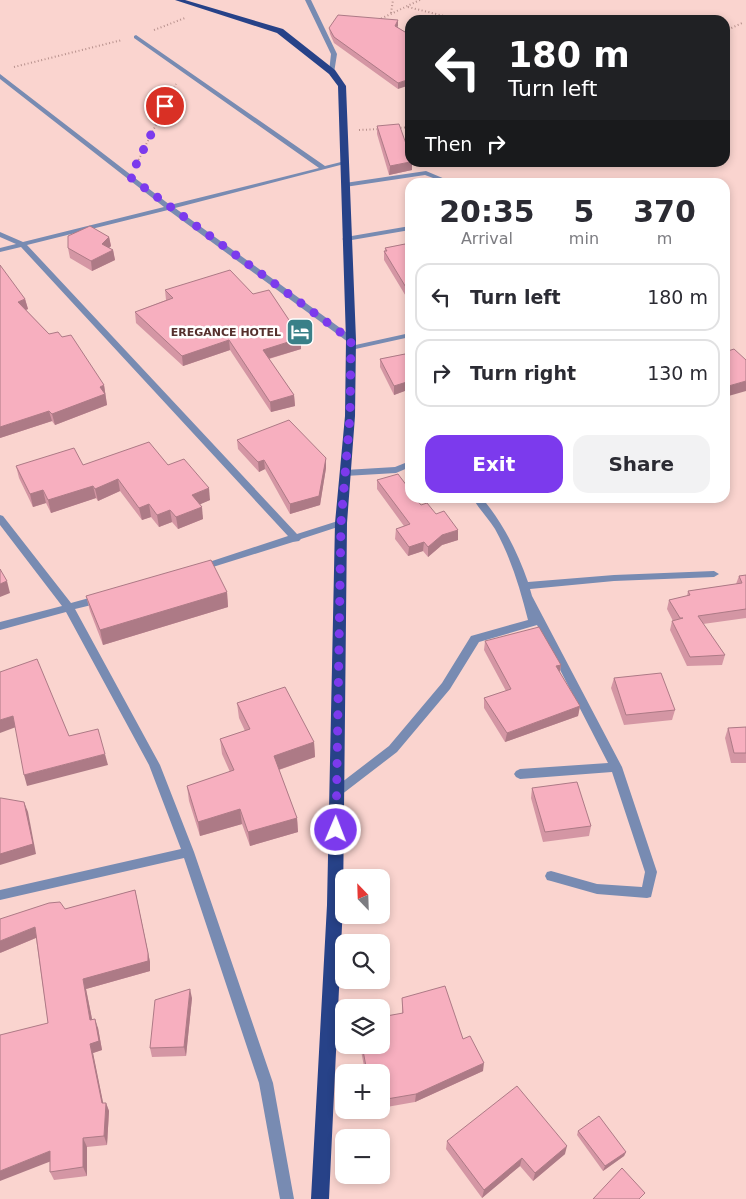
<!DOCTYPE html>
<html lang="en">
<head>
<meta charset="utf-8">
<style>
	:root { --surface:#fff; --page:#f2f2f3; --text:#2b2b33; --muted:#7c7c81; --line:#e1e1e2; --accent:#7c3aed }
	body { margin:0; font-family:"DejaVu Sans",sans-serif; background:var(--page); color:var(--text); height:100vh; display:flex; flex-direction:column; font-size:19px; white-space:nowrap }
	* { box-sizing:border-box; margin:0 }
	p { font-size:16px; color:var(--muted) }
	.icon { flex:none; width:28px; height:28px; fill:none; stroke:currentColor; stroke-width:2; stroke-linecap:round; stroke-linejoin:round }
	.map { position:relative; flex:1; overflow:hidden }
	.details { position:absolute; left:405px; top:178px; width:325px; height:325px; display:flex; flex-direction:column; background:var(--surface); border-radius:15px; box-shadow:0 2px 8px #0003 }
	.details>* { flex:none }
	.banner { position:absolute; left:405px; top:15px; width:325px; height:152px; border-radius:15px; box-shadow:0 2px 8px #0003; background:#202124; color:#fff; overflow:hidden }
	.needle { width:32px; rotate:337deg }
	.tools { position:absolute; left:335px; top:869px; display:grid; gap:10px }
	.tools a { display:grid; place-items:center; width:55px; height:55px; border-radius:10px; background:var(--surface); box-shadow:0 2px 8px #0003; font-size:25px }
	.pin { position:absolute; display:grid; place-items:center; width:42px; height:42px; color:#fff; margin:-21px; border:2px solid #fff; border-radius:50%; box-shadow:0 1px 5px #0007 }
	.me { position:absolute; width:55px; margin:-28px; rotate:1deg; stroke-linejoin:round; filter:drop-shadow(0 0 4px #0008) }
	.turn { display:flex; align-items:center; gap:18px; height:105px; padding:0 20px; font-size:22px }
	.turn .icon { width:65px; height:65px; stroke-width:2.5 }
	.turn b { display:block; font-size:35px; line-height:42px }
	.then { display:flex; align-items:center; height:48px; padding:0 20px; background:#0003; gap:10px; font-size:19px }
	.eta { display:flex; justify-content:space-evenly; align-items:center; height:85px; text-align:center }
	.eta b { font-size:30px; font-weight:600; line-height:35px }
	.cta { display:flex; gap:10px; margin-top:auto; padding:10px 20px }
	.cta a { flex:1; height:58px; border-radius:15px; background:var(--accent); color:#fff; font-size:20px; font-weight:600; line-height:58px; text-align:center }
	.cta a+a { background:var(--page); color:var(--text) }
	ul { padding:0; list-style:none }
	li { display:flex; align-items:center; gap:15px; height:68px; margin:0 10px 8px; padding:0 10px; border:2px solid var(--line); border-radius:15px }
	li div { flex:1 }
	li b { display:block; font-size:19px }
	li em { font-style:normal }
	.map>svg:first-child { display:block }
</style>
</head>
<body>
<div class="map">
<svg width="746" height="1199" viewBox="0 0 746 1199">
	<rect width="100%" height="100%" fill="#fad4cf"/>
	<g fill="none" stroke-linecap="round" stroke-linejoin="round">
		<g stroke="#b7918d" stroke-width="2" stroke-dasharray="1 2.5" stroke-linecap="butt">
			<polyline points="408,7 460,20"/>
			<polyline points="391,13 393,0"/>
			<polyline points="378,20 420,0"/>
			<polyline points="154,30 185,18"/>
			<polyline points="725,31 742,23"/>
			<polyline points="14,67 122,40"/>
			<polyline points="397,128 410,127"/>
			<polyline points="359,130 381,129"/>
			<polyline points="137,163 176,84"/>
		</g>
		<g fill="#788bb2" fill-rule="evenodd">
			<polygon points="305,0 311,0 337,54 334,73 329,72 331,54"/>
			<polygon points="136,35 325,166 345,161 348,163 175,208 354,338 354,342 348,342 168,210 27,245 297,534 341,520 346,523 344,525 301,539 299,541 293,542 200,571 197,570 195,568 197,566 288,536 21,247 0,252 0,248 16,244 0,237 0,232 23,242 164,207 0,79 0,74 170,205 319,168 134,38 134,36"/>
			<polygon points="426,171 452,182 444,182 425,175 345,187 342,185 345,183"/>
			<polygon points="410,226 410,230 346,241 342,239 346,237"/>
			<polygon points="410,333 410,337 351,350 347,348 351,346"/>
			<polygon points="410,461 410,467 396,473 345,476 340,473 345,470 395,467"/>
			<path d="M473,498h9c21,25 35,53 46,84l86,-7 100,-4 5,3 -5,3 -100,4 -84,8 2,7 90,171 35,105 -6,25 -4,1 -50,-4 -46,-13 -4,-1 -2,-4 2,-4 4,-1 46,13 45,3 3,-15 -33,-100 -92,7 -4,-2 -2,-3 2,-3 4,-2 88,-6 -71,-138 -58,17 -29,47 -53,63 -56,43 -4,2 -4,-2 -2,-3 2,-3 56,-43 53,-63 29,-47 57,-16c-8,-32 -17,-62 -33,-91 -7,-11 -17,-21 -22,-31z"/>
			<polygon points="0,515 3,516 71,603 100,595 105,599 104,602 75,609 160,765 194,852 273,1083 294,1199 280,1199 259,1083 184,858 0,900 0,890 181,849 149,765 66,612 0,630 0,622 62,606 0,525"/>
		</g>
		<polygon fill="#274288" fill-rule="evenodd" points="175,0 185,0 283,29 335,70 346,86 356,340 355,416 347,523 343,905 329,1199 311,1199 327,905 335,523 345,416 346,340 338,86 329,74 277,33"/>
	</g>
	<g fill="#d496a4">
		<polygon points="398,20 397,27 410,35 398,89 334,43 330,34 329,28"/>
		<polygon points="377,126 412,170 389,175 377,134"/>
		<polygon points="109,237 111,246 109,248 113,250 115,260 92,271 70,258 68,248"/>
		<polygon points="410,243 410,303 384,260 384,251 385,251 385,248"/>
		<polygon points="165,290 253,294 301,338 301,349 269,359 294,395 295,406 271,412 230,350 183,366 136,323 135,312 166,300"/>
		<polygon points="25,299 28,309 26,310 49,334 62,337 104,385 107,405 55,425 52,421 0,438"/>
		<polygon points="410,353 410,389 394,395 380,367 380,359"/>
		<polygon points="237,440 326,458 326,468 320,505 290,514 265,469 259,472 238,449"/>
		<polygon points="83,465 168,465 210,500 200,504 203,519 178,529 172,522 159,527 151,517 142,520 120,491 98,501 96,498 51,513 46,503 33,507 19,478 16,466"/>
		<polygon points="377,480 421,505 458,540 442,545 428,557 423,551 408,556 395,539 396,529 404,526 377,489"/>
		<polygon points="746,575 746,618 703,624 725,655 722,665 687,666 670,630 672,621 673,621 667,609 669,600 687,596 688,591 736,584 739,576"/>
		<polygon points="227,592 228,607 103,645 90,611 86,596"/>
		<polygon points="485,641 561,665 560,673 580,706 578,716 505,742 484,708 484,698 506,691 484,650"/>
		<polygon points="614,678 675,710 672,720 624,725 611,688"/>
		<polygon points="237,703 314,742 315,757 279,770 297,818 298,832 250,846 242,824 200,836 189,801 187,786 230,772 222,754 220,739 245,731 239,718"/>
		<polygon points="746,727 746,763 731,763 725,738 728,728"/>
		<polygon points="532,788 591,826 589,836 543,842 531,798"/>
		<polygon points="135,890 150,962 150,971 86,989 92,1019 98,1028 102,1050 93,1053 103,1103 106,1103 109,1111 107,1145 87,1147 87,1176 54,1180 50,1172 48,1023 36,938 0,953 65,909"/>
		<polygon points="192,998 186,1056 152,1057 150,1048"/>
		<polygon points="402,998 463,1039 483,1071 415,1102 381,1108 381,1072 365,1072 360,1045 381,1045 402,1013"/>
		<polygon points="578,1131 626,1152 624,1156 603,1171 577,1135"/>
		<polygon points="447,1141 565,1154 533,1181 520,1166 482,1198 446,1149"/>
	</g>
	<g fill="#ad7a86">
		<polygon points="398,20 398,26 395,32 395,26"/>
		<polygon points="410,79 410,85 398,89 398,83"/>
		<polygon points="410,162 412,162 412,170 389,175 390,166"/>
		<polygon points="109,237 111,246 103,253 102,244"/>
		<polygon points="113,250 115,260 92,271 91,261"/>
		<polygon points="25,299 28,309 21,312 18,302"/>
		<polygon points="301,338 301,349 264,360 263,350"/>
		<polygon points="229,340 230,350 183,366 182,356"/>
		<polygon points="410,381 410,389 394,395 394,386"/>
		<polygon points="746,381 746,391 725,397 725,387"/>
		<polygon points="104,385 107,405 55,425 52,414 100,387"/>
		<polygon points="294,395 295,406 271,412 270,402"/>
		<polygon points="49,411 52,421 0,438 0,427"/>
		<polygon points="326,458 326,468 320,505 290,514 290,504"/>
		<polygon points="264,460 265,469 259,472 258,462"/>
		<polygon points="118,479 120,491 98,501 95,489"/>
		<polygon points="93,486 96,498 51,513 48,500"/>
		<polygon points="209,488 210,500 194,507 192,495"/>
		<polygon points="43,490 46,503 33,507 30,494"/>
		<polygon points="149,504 151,517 142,520 139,508"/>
		<polygon points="202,507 203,519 178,529 176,517"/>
		<polygon points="170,510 172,522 159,527 157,515"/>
		<polygon points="458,530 458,540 442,545 428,557 428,547 442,535"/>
		<polygon points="424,542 423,551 408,556 409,547"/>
		<polygon points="7,581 10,593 0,597 0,584"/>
		<polygon points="227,592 228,607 103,645 100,630"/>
		<polygon points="561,665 559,674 556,666"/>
		<polygon points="580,706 578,716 505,742 507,733"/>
		<polygon points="13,716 16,727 0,733 0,720"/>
		<polygon points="314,742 315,757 275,771 274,756"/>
		<polygon points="105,754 108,765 27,786 24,775"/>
		<polygon points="24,802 28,812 36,854 0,865 0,854"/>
		<polygon points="240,809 242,824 200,836 198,822"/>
		<polygon points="297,818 298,832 250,846 248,832"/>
		<polygon points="135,890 150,962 150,971 86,989 94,1029 90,1020 83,979"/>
		<polygon points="35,927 38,937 0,953 0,941"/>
		<polygon points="190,989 192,998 186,1056 184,1047"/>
		<polygon points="95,1019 98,1028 102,1050 93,1053 105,1112 102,1103 90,1044"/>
		<polygon points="484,1063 483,1071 415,1102 416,1094"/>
		<polygon points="106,1103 109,1111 107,1145 104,1136"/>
		<polygon points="83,1138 87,1147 87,1176 83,1167"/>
		<polygon points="567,1146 565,1154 533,1181 535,1173"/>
		<polygon points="50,1151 54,1160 0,1181 0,1171"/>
		<polygon points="626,1152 624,1156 603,1171 605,1166"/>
		<polygon points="522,1158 520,1166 482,1198 484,1190"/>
	</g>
	<g fill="#f7afbf" stroke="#ad7a86">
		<polygon points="338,15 398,20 395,26 410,35 410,79 398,83 334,37 329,28"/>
		<polygon points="399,124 410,155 410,162 390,166 377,126"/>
		<polygon points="90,226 109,237 102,244 113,250 91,261 68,248 68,236"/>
		<polygon points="410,243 410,294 384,251 387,251 385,248"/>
		<polygon points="0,265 25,299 18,302 49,334 58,332 62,337 71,335 104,385 100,387 105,394 52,414 49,411 0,427"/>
		<polygon points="230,270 253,294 269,290 301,338 263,350 294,395 270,402 229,340 182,356 135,312 173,298 165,290"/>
		<polygon points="734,349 746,360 746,381 725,387 725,352"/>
		<polygon points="410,353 410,381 394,386 380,359"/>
		<polygon points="289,420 326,458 319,496 290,504 264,460 258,462 237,440"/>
		<polygon points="149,442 168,465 184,459 209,488 192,495 202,507 176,517 170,510 157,515 149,504 139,508 118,479 95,489 93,486 48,500 43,490 30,494 16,466 74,448 83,465"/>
		<polygon points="398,474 410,490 410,498 415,498 421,505 427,503 436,514 444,511 458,530 442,535 428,547 424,542 409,547 396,529 410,524 377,480"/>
		<polygon points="211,560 227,592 100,630 86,596"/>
		<polygon points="0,569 7,581 0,584"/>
		<polygon points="746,575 746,609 698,616 725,655 690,657 672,621 683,618 680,618 669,600 690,595 688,591 742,583 739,576"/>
		<polygon points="539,627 561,665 556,666 580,706 507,733 484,698 511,689 485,641"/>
		<polygon points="37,659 69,736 98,729 105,754 24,775 13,716 0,720 0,672"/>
		<polygon points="661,673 675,710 626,715 614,678"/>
		<polygon points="285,687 314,742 274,756 297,818 248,832 240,809 198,822 187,786 234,770 220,739 250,729 237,703"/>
		<polygon points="746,727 746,753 734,753 728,728"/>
		<polygon points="577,782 591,826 545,832 532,788"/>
		<polygon points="0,798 1,798 24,802 33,844 0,854"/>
		<polygon points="135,890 148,953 148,961 83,979 90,1020 95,1019 99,1041 90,1044 102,1103 106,1103 104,1136 83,1138 83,1167 50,1172 50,1151 0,1171 0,1035 48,1023 35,927 0,941 0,919 49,903 60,902 65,909"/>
		<polygon points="445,986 463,1039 470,1036 484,1063 416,1094 381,1100 381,1072 367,1072 362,1045 381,1045 381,1017 403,1013 402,998"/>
		<polygon points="190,989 184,1047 150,1048 155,1000"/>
		<polygon points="517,1086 567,1146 535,1173 522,1158 484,1190 447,1141"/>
		<polygon points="599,1116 626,1152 605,1166 578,1131"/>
		<polygon points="622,1168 645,1193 639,1199 593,1199"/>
	</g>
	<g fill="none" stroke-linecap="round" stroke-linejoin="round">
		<polyline stroke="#7c3aed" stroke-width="9" stroke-dasharray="0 16.2" points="165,106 130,177 351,340 350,416 341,523 336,830"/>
	</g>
	<defs>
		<g id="hotel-square" transform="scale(1.4375)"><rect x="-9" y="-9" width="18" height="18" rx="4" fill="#398088" stroke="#fff"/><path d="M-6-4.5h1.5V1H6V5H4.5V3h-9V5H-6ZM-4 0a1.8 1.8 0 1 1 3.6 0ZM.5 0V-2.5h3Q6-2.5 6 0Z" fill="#fff"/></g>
	</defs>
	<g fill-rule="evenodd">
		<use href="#hotel-square" x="300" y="332"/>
	</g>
	<g text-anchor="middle" stroke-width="5" stroke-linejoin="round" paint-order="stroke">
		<g font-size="11" font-weight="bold" fill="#55302d" stroke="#fff" text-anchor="end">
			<text x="281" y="336">EREGANCE HOTEL</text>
		</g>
	</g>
</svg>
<div class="tools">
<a><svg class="needle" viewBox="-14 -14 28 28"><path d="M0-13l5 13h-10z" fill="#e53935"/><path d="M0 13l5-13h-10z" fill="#7c7c81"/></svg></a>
<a><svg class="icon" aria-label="search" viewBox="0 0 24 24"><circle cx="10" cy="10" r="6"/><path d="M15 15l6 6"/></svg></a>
<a><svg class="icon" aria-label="layers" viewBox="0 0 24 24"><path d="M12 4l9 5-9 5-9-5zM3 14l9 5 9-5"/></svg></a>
<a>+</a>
<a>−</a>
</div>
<div class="pin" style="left:165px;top:106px;background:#d93025"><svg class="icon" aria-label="arrive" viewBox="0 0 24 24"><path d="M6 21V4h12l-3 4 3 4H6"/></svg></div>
<svg class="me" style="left:336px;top:830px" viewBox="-20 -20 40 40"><circle r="17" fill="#7c3aed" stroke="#fff" stroke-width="3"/><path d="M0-11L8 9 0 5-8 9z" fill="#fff"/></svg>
<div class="banner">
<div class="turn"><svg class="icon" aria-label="left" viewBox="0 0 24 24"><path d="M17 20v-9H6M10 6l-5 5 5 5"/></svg><div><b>180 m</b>Turn left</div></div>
<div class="then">Then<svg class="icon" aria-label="right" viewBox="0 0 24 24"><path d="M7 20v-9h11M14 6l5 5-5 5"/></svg></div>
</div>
<section class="details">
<div class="eta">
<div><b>20:35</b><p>Arrival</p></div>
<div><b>5</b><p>min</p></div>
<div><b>370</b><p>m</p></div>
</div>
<ul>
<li><svg class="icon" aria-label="left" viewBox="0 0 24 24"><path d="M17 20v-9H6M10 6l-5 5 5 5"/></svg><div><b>Turn left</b></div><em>180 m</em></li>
<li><svg class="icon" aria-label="right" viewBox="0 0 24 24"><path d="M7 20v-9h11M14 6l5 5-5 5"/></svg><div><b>Turn right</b></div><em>130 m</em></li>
</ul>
<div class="cta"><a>Exit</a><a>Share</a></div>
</section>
</div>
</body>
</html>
